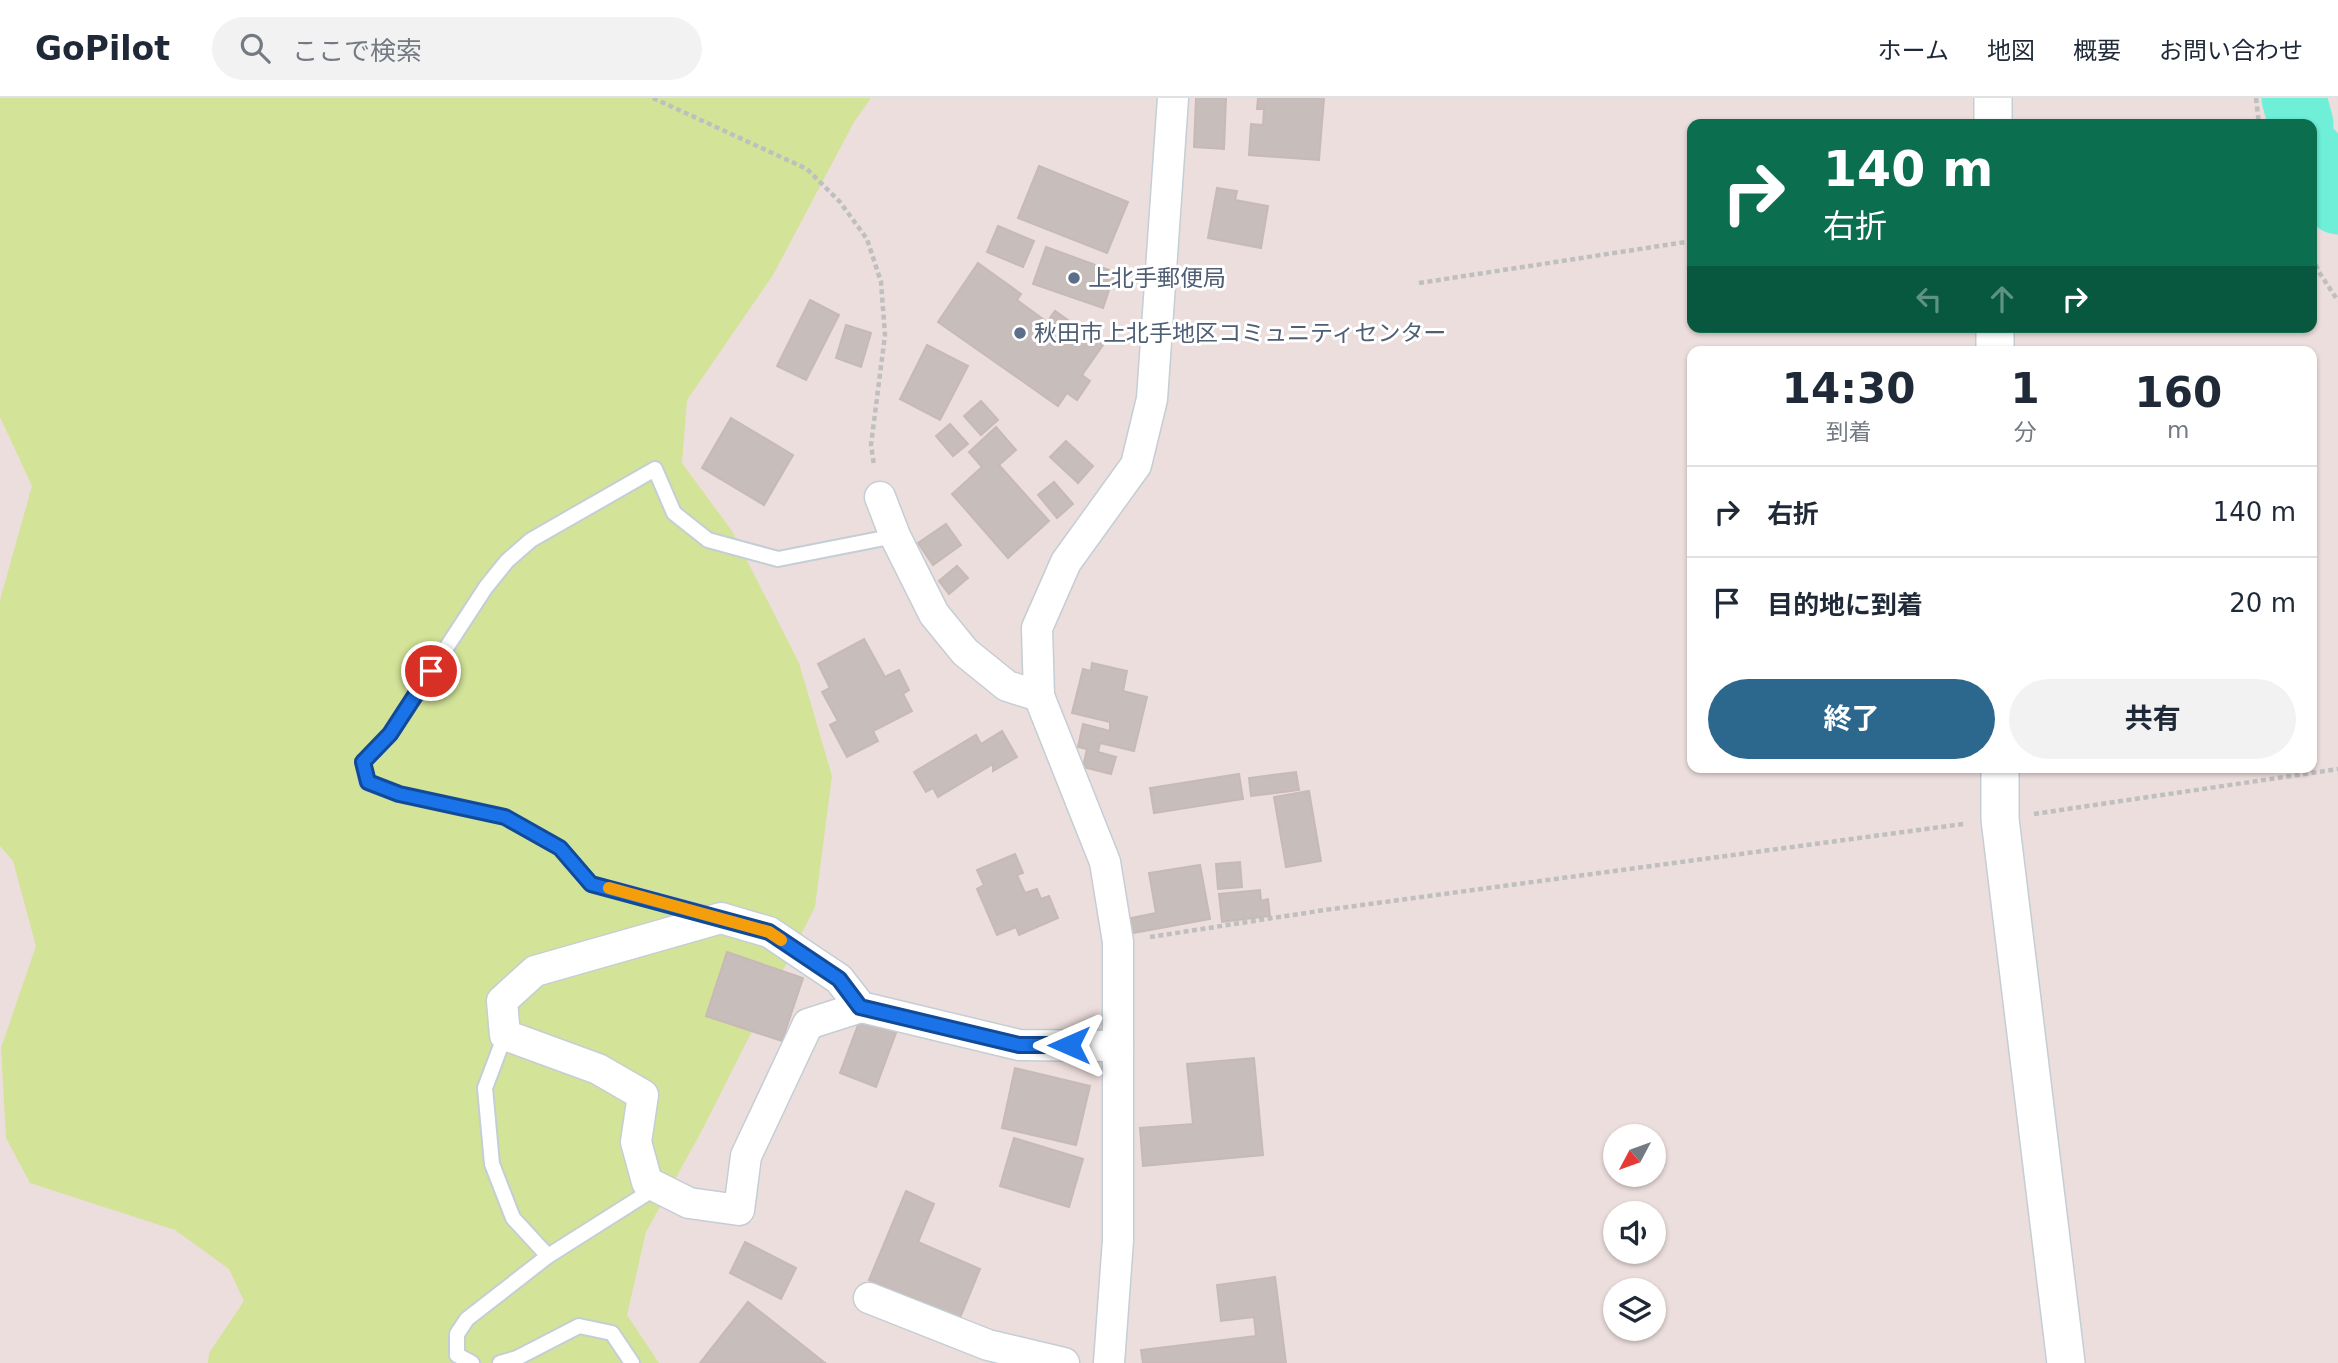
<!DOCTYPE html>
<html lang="ja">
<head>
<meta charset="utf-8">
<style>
	:root { --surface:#fff; --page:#f2f2f3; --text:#1f2937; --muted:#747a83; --line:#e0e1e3; --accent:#2c678e }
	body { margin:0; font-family:"DejaVu Sans","Noto Sans JP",sans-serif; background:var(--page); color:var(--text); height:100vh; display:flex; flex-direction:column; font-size:26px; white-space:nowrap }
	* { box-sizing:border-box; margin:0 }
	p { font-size:23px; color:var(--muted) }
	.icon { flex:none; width:38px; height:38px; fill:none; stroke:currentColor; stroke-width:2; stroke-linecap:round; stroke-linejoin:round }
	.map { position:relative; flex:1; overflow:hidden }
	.drawer { position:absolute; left:1687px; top:248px; width:630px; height:427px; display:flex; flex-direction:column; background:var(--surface); border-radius:14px; box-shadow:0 2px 5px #0004 }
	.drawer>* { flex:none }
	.top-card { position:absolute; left:1687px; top:21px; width:630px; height:214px; border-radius:14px; box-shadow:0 2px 5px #0004; background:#0b6e4f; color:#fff; overflow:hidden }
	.needle { width:46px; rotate:229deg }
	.fabs { position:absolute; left:1603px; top:1026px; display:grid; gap:14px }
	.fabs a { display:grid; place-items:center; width:63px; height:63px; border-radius:50%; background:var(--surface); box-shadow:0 2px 5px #0004; font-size:35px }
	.pin { position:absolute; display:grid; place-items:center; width:60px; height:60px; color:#fff; margin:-30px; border:4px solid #fff; border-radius:50%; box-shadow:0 2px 7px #0007 }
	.me { position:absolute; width:77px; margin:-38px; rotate:270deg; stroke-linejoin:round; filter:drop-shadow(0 0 5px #0008) }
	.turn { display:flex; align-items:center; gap:24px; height:147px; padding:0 21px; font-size:32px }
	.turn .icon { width:91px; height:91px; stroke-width:2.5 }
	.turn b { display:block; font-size:49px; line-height:60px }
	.lanes { display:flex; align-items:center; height:66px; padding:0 21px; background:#0003; justify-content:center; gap:35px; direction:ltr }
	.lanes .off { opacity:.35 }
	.eta { display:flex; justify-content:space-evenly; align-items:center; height:119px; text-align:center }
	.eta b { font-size:42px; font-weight:700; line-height:49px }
	.primary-button { display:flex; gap:14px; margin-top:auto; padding:14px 21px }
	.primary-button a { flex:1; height:80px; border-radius:42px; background:var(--accent); color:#fff; font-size:28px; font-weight:700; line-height:80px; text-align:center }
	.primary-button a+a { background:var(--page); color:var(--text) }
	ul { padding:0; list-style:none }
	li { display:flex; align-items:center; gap:21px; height:91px; padding:0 21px; border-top:2px solid var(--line) }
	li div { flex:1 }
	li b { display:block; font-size:26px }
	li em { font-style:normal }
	header { display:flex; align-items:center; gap:42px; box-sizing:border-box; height:98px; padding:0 35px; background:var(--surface); border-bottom:2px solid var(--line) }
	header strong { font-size:33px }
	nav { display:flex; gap:38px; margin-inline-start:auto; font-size:24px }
	.search { width:490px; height:63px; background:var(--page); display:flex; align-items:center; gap:18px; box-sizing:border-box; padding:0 24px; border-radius:38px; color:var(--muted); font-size:26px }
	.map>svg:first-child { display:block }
</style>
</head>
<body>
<header>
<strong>GoPilot</strong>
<div class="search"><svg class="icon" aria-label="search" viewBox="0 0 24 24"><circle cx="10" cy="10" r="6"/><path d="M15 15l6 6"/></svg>ここで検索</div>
<nav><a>ホーム</a><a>地図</a><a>概要</a><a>お問い合わせ</a></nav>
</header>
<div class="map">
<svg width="2338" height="1265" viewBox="0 0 2338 1265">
	<rect width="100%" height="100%" fill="#ecdedc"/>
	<polygon fill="#d3e398" points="0,0 871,0 854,24 773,177 687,302 682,365 732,433 799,565 832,678 815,809 700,1036 646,1134 627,1217 659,1265 208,1265 209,1255 244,1203 229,1171 175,1132 30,1085 6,1040 1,950 36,848 13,763 0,748 0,502 32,388 0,319"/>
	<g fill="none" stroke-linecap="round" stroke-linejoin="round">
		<g stroke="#6feed8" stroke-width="65">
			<polyline points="2294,0 2301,26"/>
			<polyline points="2312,55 2338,104"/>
		</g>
	</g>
	<g fill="#c7bdbb" stroke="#c7b9b6" stroke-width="2">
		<polygon points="1196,0 1226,0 1224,51 1194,49"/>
		<polygon points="1258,0 1324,0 1319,62 1249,57 1251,26 1263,27 1264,11 1257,11"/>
		<polygon points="1039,68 1128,104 1107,155 1018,120"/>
		<polygon points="1217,90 1237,93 1235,102 1268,108 1261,150 1208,140"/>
		<polygon points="998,128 1034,143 1023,169 987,154"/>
		<polygon points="1046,149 1115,174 1103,210 1033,186"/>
		<polygon points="978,165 1021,196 1017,202 1047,224 1055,213 1103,247 1082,277 1090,283 1077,302 1067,295 1058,308 938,224"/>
		<polygon points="810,202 839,217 806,282 777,268"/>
		<polygon points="846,227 871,235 861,269 836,260"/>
		<polygon points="927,247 968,268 940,322 900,301"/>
		<polygon points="981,303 998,322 981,337 964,318"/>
		<polygon points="731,320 793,357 764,407 702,370"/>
		<polygon points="950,326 968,346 953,358 936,338"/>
		<polygon points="996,329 1016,352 999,367 1049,423 1008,460 952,396 982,369 969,354"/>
		<polygon points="1066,343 1093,368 1078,385 1050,359"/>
		<polygon points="1054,384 1073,406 1057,420 1038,397"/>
		<polygon points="946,426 961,447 933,467 918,445"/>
		<polygon points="957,468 968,480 949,496 939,483"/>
		<polygon points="864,541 885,579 899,572 909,592 903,596 912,613 873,633 878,643 847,659 830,627 838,623 822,594 830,590 818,566"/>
		<polygon points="1092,565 1127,573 1123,593 1147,599 1134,653 1100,645 1098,654 1116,659 1111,676 1083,669 1087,651 1078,649 1083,626 1110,633 1110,624 1072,615 1083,571 1091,573"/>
		<polygon points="1002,633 1017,659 993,673 993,666 938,699 933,690 926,694 914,674 976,637 981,646"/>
		<polygon points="1296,674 1299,692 1251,698 1249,680"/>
		<polygon points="1239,676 1243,701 1154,715 1150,690"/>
		<polygon points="1309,693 1321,763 1286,769 1274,699"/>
		<polygon points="1015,756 1023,775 1017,777 1025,795 1037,791 1041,801 1049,798 1058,820 1019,837 1016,829 997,837 977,791 984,787 977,772"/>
		<polygon points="1240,764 1242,789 1218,791 1216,766"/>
		<polygon points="1200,767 1210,821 1133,835 1131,820 1156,815 1149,775"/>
		<polygon points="1260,792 1261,803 1268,801 1270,818 1222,824 1219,796"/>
		<polygon points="727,854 803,880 782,943 706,918"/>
		<polygon points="861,919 897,932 876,989 840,975"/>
		<polygon points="1254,960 1263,1057 1143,1068 1140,1030 1193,1026 1187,966"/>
		<polygon points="1015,970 1090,988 1076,1047 1002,1030"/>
		<polygon points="1014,1040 1083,1061 1069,1109 1000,1088"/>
		<polygon points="906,1093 934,1106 918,1144 980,1171 960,1220 869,1182"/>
		<polygon points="745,1144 796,1170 781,1201 730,1175"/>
		<polygon points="1275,1179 1286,1265 1143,1265 1141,1252 1256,1238 1254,1219 1221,1223 1217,1187"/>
		<polygon points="748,1204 825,1265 700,1265"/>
	</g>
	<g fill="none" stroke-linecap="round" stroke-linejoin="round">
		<g stroke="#c4ced4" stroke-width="18">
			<g id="service">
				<polyline points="709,817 591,786 560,750 505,719 399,696 367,684 363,664 390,636 486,489 507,463 531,442 655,371 674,415 708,442 778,461 895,438"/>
				<polyline points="505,937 485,990 492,1066 513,1120 548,1158"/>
				<polyline points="472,1265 457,1257 457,1236 467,1221 548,1158 657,1089"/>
				<polyline points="500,1265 517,1260 579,1228 612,1235 632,1265"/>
			</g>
		</g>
		<g stroke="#c4ced4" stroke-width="33">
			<g id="minor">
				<polyline points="880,399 895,438 934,516 965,554 1007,588 1039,598"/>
				<polyline points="861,909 839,881 769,834 721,820 535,873 502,903 505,937 598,971 643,997 636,1044 647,1084 689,1105 739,1112 746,1058 808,926 861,909 1019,947 1118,948"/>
				<polyline points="869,1200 988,1247 1064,1265"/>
				<polyline points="1109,1265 1118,1142 1118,844 1105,764 1039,598 1037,530 1066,464 1136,367 1152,301 1173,0"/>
			</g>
		</g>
		<g stroke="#c4ced4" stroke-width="40">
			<g id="tertiary">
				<polyline points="1993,26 1993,0"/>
				<polyline points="1995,229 1995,254"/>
				<polyline points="2000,670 2000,721 2066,1265"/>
			</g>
		</g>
		<g stroke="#bfbfbf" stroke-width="4.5" stroke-dasharray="5 3.5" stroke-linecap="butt">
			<polyline points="653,0 807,71 840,104 867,141 881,184 885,237 871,347 874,367"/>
			<polyline points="2256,0 2259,26"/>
			<polyline points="2312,159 2319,174 2338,203"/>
			<polyline points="1419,185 1692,143"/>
			<polyline points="2034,716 2338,671"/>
			<polyline points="1150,839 1325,812 1963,726"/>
		</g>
		<use href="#service" stroke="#fff" stroke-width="14"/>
		<use href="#minor" stroke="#fff" stroke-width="30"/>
		<use href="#tertiary" stroke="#fff" stroke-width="37"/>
	</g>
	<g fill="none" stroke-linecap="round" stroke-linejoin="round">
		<g stroke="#114b97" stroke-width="18">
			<polyline id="route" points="431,573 390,636 363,664 368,684 399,696 505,719 560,750 591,786 769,834 839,881 860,909 1019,947 1069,947"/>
		</g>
		<use href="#route" stroke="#1a73e8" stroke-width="12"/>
		<polyline stroke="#f59e0b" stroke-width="12" points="609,790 769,834 781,842"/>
	</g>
	<g fill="#5c6f8a" stroke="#fff" stroke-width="2.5">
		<circle cx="1074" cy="180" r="7"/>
		<circle cx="1020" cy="235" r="7"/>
	</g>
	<g text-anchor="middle" stroke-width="6" stroke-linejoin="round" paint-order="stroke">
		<g font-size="23" fill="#4e5e75" stroke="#fff" text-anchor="start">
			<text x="1088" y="188">上北手郵便局</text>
			<text x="1034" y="243">秋田市上北手地区コミュニティセンター</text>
		</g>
	</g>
</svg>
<div class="fabs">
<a><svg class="needle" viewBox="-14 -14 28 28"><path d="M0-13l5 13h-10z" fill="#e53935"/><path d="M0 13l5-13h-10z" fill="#747a83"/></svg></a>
<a><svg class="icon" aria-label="sound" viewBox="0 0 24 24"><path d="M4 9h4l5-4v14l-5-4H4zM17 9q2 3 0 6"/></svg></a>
<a><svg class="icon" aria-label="layers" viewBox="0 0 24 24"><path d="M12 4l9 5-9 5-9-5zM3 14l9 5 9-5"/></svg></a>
</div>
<div class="pin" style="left:431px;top:573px;background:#d93025"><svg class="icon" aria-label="arrive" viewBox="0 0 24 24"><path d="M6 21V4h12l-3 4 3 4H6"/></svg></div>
<svg class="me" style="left:1069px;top:947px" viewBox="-20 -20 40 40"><path d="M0-17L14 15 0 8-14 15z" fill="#1a73e8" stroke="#fff" stroke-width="4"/></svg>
<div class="top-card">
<div class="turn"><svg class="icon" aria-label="right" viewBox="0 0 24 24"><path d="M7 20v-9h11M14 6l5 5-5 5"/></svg><div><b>140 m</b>右折</div></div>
<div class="lanes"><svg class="icon off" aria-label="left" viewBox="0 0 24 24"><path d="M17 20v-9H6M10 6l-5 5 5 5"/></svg><svg class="icon off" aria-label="ahead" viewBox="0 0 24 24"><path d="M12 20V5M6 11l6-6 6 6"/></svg><svg class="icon" aria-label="right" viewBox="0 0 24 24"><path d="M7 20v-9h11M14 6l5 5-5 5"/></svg></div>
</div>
<section class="drawer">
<div class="eta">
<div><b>14:30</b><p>到着</p></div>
<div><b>1</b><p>分</p></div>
<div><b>160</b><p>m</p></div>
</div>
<ul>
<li><svg class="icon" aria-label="right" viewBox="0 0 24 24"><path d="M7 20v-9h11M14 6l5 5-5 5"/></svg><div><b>右折</b></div><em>140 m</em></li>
<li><svg class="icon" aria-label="arrive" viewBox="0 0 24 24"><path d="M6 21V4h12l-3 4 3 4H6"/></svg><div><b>目的地に到着</b></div><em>20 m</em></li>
</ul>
<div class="primary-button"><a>終了</a><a>共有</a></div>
</section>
</div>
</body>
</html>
